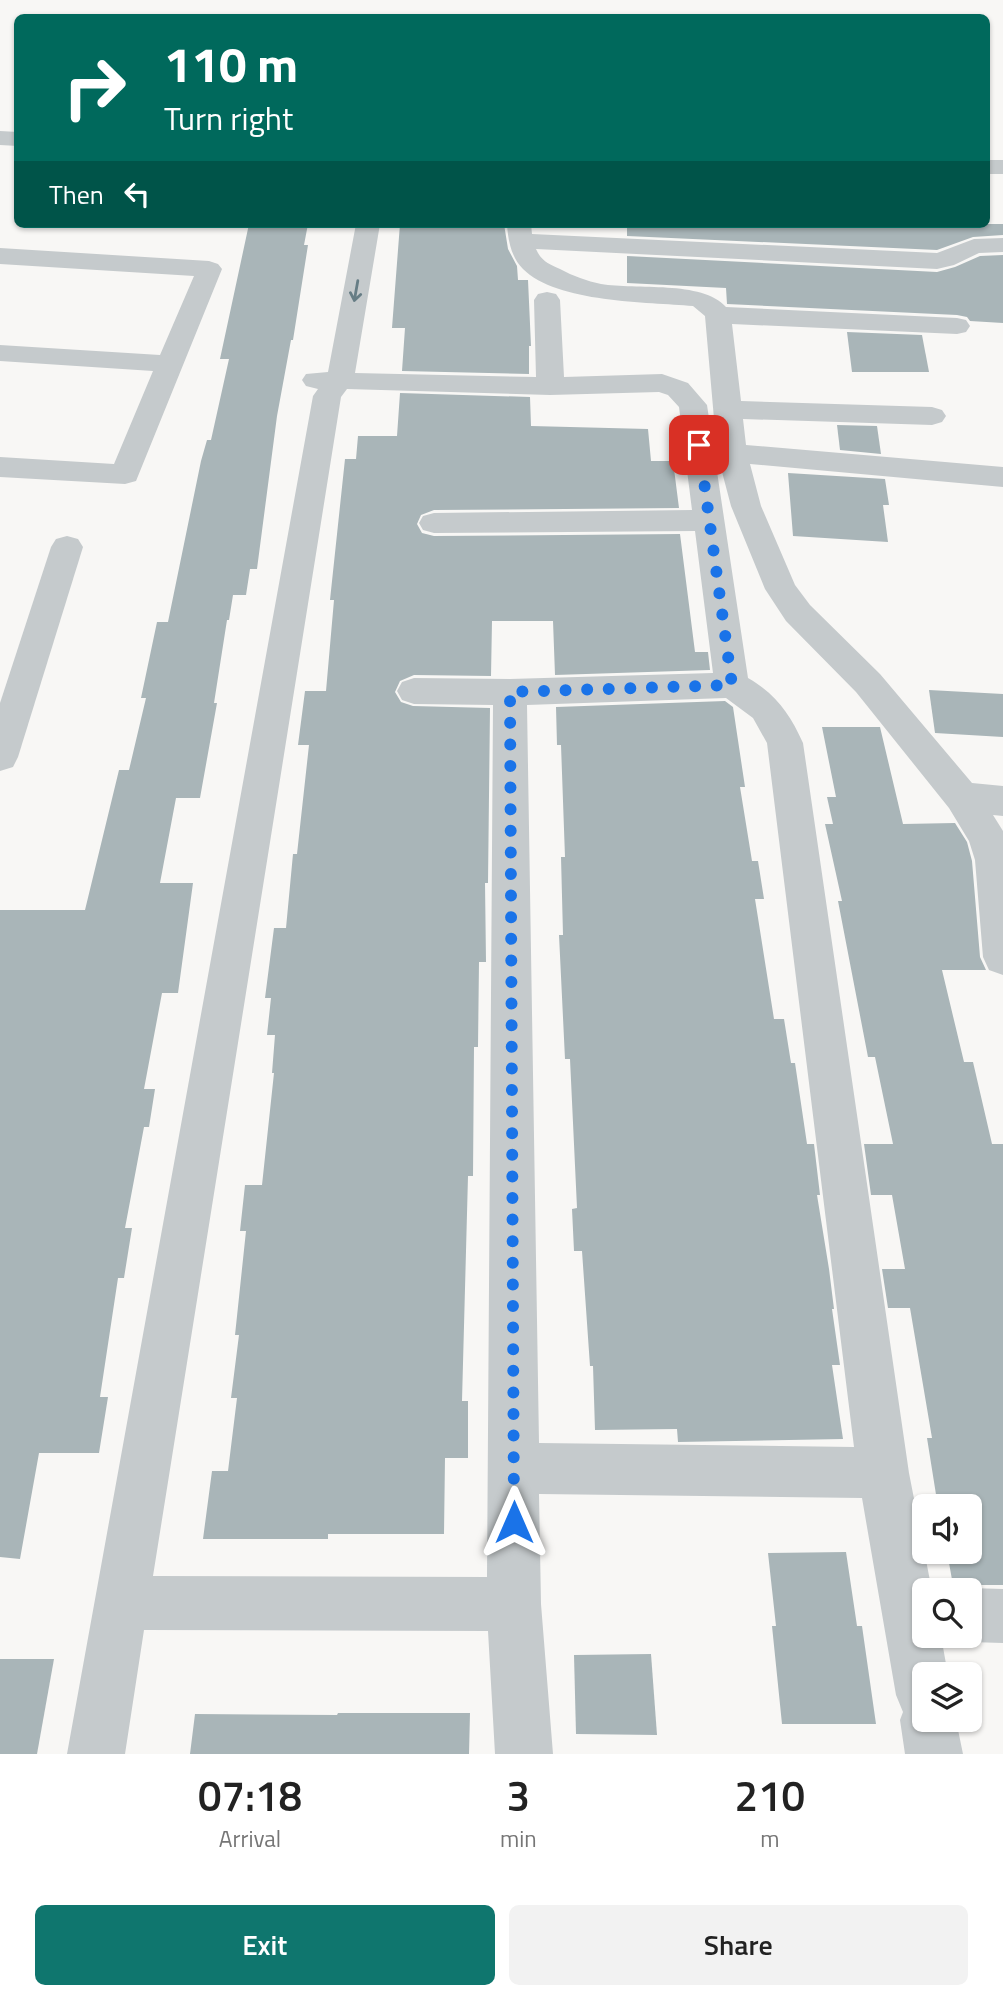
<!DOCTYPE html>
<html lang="en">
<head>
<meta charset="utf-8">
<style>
	:root { --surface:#fff; --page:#f2f2f2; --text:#222; --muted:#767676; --accent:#0f766e }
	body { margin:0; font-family:"Titillium Web",sans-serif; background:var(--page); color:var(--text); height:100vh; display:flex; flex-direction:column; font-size:26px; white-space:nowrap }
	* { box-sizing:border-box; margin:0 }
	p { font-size:23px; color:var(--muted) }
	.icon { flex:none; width:38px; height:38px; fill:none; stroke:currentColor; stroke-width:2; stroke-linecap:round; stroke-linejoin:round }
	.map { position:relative; height:1754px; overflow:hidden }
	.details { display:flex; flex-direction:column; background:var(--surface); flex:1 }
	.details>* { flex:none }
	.hud { position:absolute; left:14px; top:14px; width:976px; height:214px; border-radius:10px; box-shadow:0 2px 5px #0004; background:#00695c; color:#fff; overflow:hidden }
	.controls { position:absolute; left:912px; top:1494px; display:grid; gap:14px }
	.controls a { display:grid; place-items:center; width:70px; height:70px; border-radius:10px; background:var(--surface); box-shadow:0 2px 5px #0004; font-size:35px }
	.pin { position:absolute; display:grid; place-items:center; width:60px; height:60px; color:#fff; margin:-30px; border-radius:14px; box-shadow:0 4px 10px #0006 }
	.me { position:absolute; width:77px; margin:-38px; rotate:0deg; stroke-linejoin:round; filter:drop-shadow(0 0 5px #0008) }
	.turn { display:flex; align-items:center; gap:24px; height:147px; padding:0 35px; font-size:32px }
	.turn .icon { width:91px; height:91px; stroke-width:2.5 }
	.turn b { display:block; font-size:49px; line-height:60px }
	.then { display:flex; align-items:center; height:66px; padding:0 35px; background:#0003; gap:14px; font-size:26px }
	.eta { display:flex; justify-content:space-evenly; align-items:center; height:119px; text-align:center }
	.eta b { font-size:42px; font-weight:600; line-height:49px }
	.button { display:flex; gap:14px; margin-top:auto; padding:14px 35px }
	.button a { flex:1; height:80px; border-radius:10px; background:var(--accent); color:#fff; font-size:28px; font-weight:600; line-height:80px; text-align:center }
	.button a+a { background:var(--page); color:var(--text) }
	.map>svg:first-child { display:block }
</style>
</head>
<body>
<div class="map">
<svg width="1003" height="1754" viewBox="0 0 1003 1754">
	<rect width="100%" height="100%" fill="#f8f7f5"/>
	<g fill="#a9b5b8">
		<polygon points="249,224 308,224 304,245 308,245 293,340 291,340 277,416 257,569 250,569 246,595 233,595 229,620 227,620 214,703 217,703 200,798 176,798 160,883 193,883 178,993 162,993 144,1089 155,1089 149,1127 144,1127 125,1228 132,1228 124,1278 118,1278 100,1397 108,1397 99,1453 39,1453 20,1559 0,1557 0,910 85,910 119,770 129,770 146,698 141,698 157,622 168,622 201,461 207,440 211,440 229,359 220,359"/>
		<polygon points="400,224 504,224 508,249 517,266 518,280 528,280 531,346 529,346 529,374 402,371 405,328 392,328"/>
		<polygon points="627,224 1003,224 1003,235 973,237 937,250 627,236"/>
		<polygon points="1003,255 1003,323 970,321 967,317 957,315 727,304 726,288 627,283 627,256 937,272 955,267 980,256"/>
		<polygon points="847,332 922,335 929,372 852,372"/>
		<polygon points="400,393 530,397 531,426 648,429 651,461 673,461 679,508 434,510 421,515 417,524 422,533 434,536 680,534 695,652 708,652 710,670 555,675 553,621 492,621 491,676 414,675 400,681 395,692 401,702 413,706 490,708 488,883 485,883 486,962 479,962 478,1047 474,1047 473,1176 468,1176 462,1401 468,1401 468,1458 445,1458 444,1534 328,1534 328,1539 203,1539 212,1471 228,1471 237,1398 231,1398 239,1335 235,1335 246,1231 240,1231 245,1185 262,1185 274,1073 272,1073 275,1035 267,1035 271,998 265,998 274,928 286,928 293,854 297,854 309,745 298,745 305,691 326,691 334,600 330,600 345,459 356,459 358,436 397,436"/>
		<polygon points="837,425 877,426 881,454 840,450"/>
		<polygon points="788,473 885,479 889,505 883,505 888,542 793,536"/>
		<polygon points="929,690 1003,694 1003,737 935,733"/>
		<polygon points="725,701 733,707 745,787 740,787 752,861 758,861 764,899 755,899 774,1019 784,1019 791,1063 795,1063 807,1144 814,1144 820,1195 817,1195 829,1269 834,1309 832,1309 840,1365 832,1365 843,1439 678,1442 677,1429 595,1430 593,1366 590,1366 582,1251 574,1251 572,1209 577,1208 570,1059 565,1059 559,935 563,935 561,857 565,857 561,745 557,745 556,707"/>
		<polygon points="822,727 880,727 903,824 955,823 967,842 972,861 980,957 986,970 942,970 964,1062 973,1062 992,1144 1003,1144 1003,1585 953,1585 947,1552 970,1552 970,1507 938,1507 927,1438 932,1438 910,1308 888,1308 882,1269 905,1269 892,1195 871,1195 864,1144 893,1144 875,1057 868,1057 838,901 842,901 825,824 833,824 827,797 836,797"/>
		<polygon points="846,1552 857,1626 862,1626 876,1724 782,1724 772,1626 776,1626 768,1553"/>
		<polygon points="651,1654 657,1735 576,1734 574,1655"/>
		<polygon points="0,1659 54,1659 37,1754 0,1754"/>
		<polygon points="338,1713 470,1713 469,1754 190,1754 195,1714 337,1715"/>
	</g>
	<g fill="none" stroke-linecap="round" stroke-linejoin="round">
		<g fill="#c5cacc" fill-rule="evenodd">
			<polygon points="0,131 18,132 18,146 0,145"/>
			<rect x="987" y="160" width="16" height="14"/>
			<path d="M356,224h24l-25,149 181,4 -2,-77 4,-6 9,-2 9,2 4,6 4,77 98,-3 26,9 19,22 41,273c28,16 42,36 55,65l106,730 23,118h-8v45h17l7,39h-24v45h32l7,34h-58l-5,-34 3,-8 -7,-17 -34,-197 -323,-4 2,110 12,150h-58l-7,-123 -344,-1 -19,124h-58l246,-1358 5,-7 -12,-3 -4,-6 4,-6 22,-2zM347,389l203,6 109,-3 9,3 11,12 13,103 -258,3 -11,3 -4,7 4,7 11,3 261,-2 18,142 -203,6 -96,-1 -12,4 -5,9 5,9 12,4 79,1 -6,872 -334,-1 188,-1179zM726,698l27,20 14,25 87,704 -315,-4 -12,-738z"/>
			<path d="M507,224h24l1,10 405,19 37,-14 29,-1v14l-24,1 -25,12 -17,4 -401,-20c5,12 13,15 24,20 13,7 27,12 41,15 35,6 101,-4 125,23l231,11 9,2 4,6 -4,6 -9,2 -225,-10 9,77 191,6 10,3 4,6 -4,6 -10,3 -189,-6 3,26 257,22v20l-253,-23 11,42 34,79 15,20 70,69 92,109 31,3v30l-10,-1 10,16v144l-14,-5 -6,-13 -8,-97 -6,-19 -20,-33 -93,-116 -70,-71 -21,-32 -34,-83 -14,-53 -12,-137 -12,-10c-45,-4 -136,-3 -170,-37 -12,-12 -15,-29 -16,-45z"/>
			<polygon points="0,248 209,261 218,264 222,269 136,481 125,484 0,477 0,457 114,464 153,371 0,361 0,345 160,355 194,276 0,264"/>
			<polygon points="67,536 78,539 83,547 18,757 13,767 0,771 0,703 51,547 56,539"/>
			<polygon points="970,1588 1003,1589 1003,1643 970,1642 956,1636 970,1636 970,1591 963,1591"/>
		</g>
	</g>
	<defs><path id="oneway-shaft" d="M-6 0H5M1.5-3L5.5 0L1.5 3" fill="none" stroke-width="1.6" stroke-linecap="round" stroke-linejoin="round" transform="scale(1.75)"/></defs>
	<use stroke="#667d85" href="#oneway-shaft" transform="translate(356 291) rotate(100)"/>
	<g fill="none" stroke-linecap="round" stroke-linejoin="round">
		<polyline stroke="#1a73e8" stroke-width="12" stroke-dasharray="0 21.6" points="514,1522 510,692 732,685 699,445"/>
	</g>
</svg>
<div class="controls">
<a><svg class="icon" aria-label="sound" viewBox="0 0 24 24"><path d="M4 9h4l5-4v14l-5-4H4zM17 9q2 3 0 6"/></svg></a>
<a><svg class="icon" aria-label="search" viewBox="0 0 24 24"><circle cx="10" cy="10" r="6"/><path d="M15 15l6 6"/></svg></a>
<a><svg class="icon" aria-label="layers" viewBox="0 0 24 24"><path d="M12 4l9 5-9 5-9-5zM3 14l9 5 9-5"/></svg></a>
</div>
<div class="pin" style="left:699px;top:445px;background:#d93025"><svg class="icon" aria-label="arrive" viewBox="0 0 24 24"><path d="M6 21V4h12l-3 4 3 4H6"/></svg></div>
<svg class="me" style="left:514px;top:1522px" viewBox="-20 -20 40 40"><path d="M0-17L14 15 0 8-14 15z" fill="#1a73e8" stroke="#fff" stroke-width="4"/></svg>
<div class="hud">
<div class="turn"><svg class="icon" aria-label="right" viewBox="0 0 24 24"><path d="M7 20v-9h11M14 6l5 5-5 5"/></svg><div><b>110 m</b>Turn right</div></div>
<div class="then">Then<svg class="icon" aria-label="left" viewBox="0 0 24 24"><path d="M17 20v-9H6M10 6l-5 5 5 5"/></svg></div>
</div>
</div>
<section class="details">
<div class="eta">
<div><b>07:18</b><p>Arrival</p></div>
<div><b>3</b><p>min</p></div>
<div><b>210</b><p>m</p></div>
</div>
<div class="button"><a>Exit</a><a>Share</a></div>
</section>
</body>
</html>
